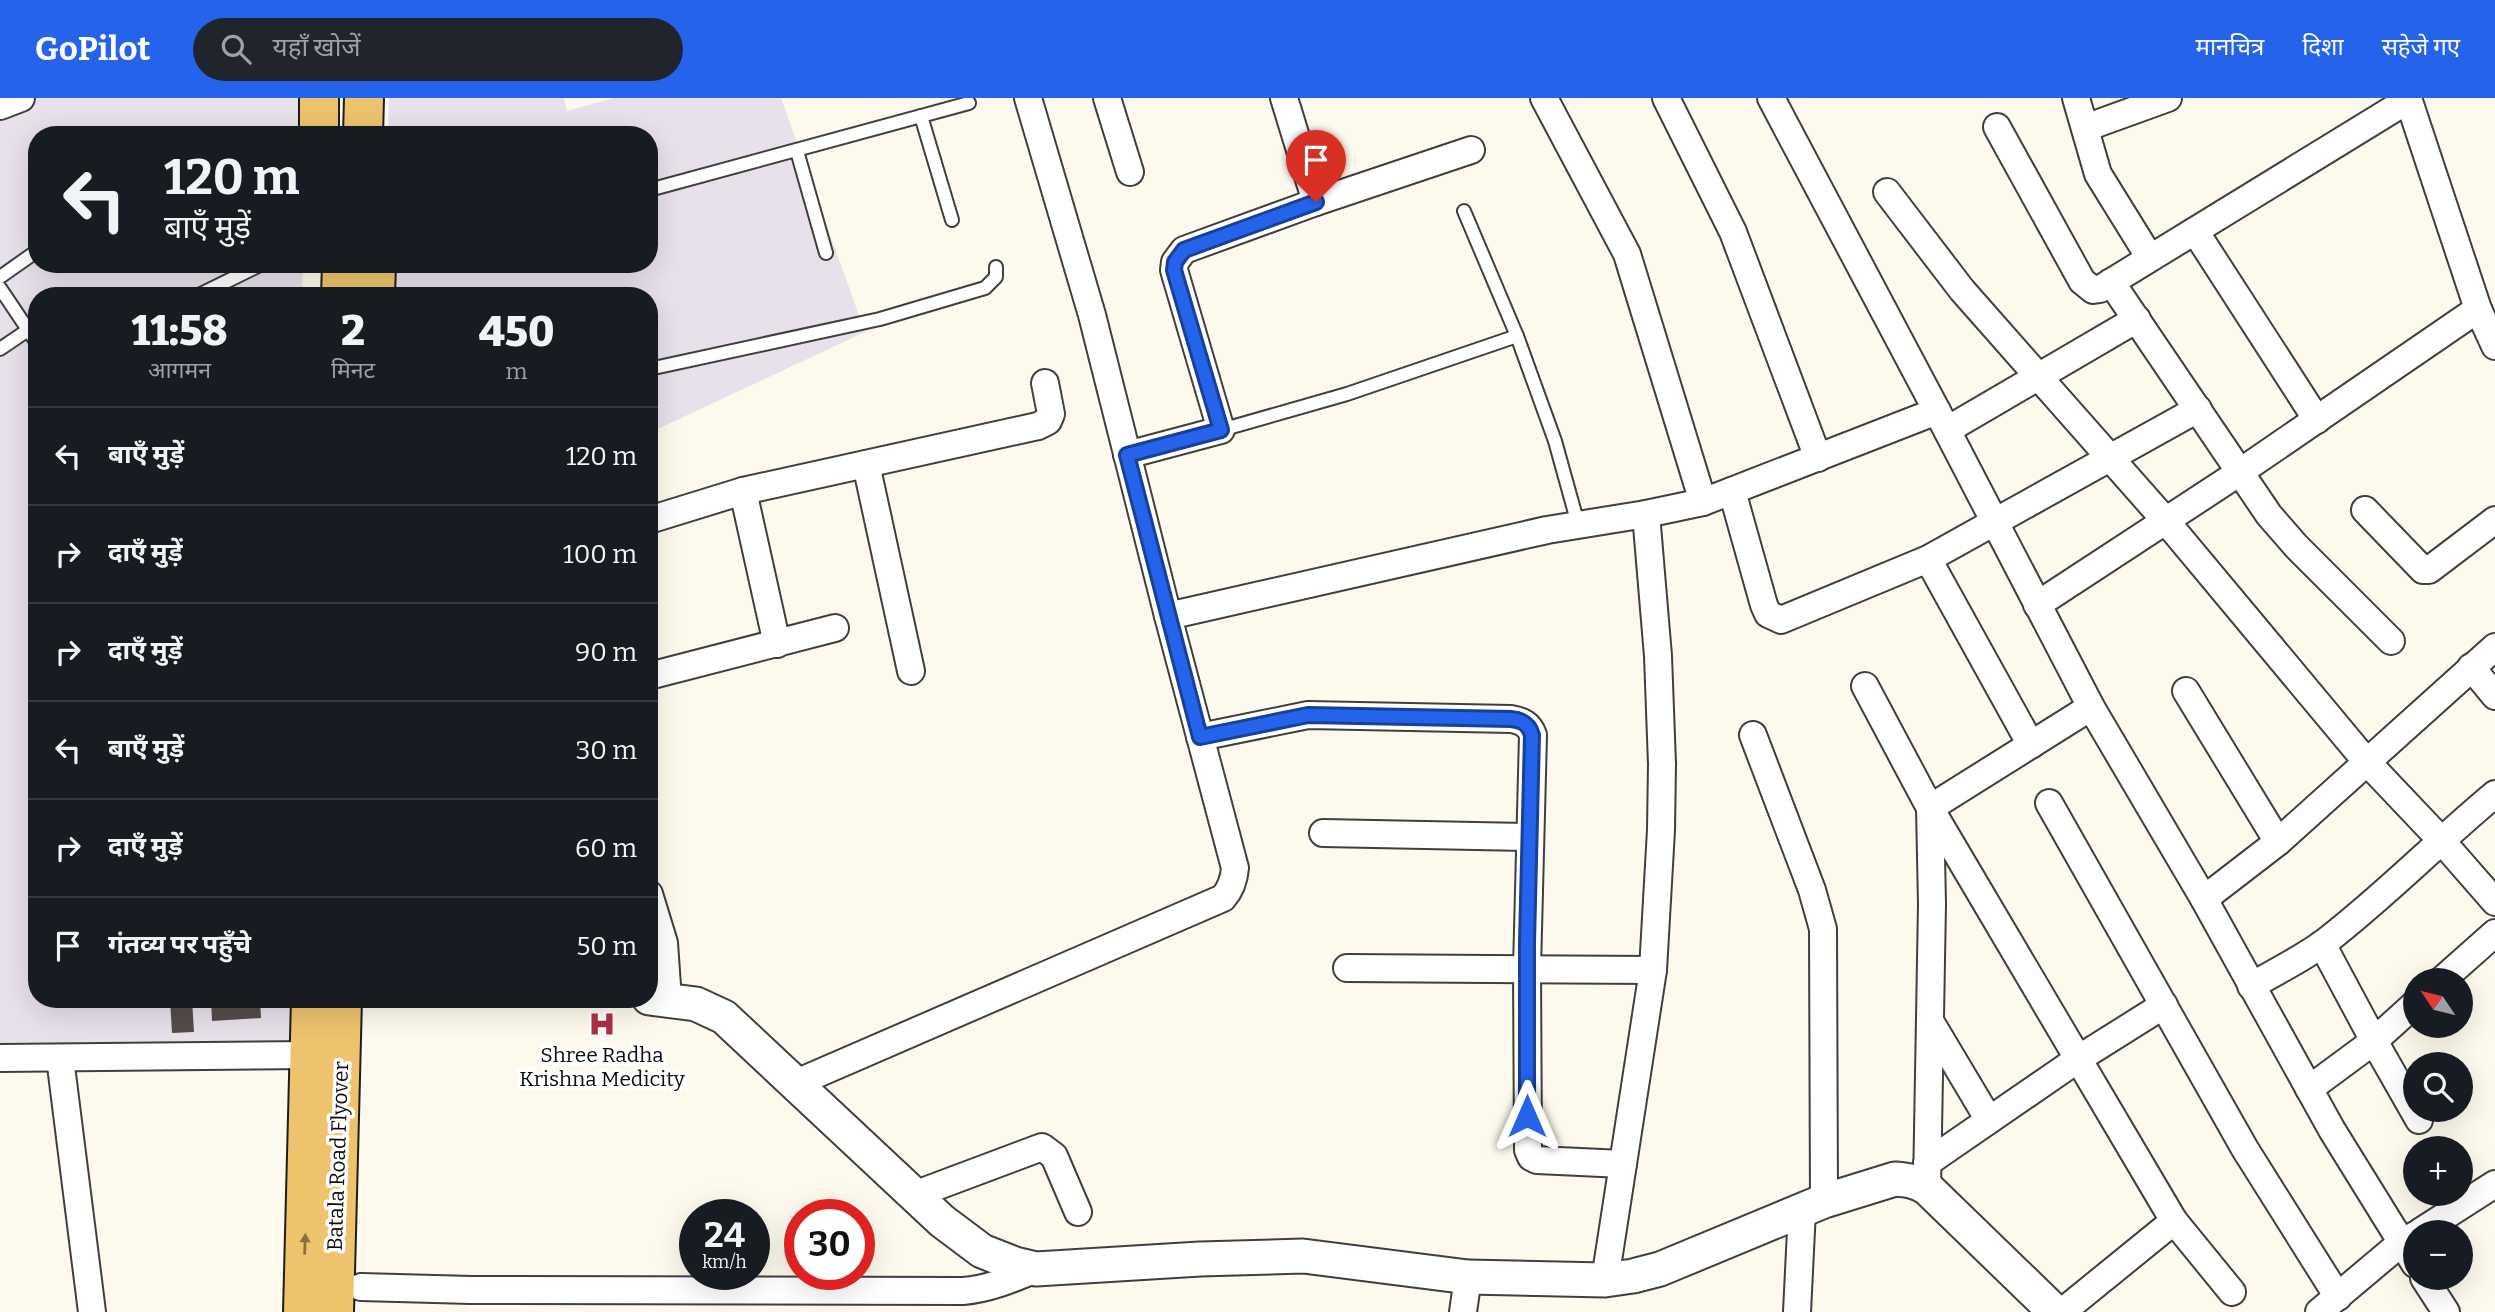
<!DOCTYPE html>
<html lang="hi">
<head>
<meta charset="utf-8">
<style>
	:root { --surface:#171b24; --page:#20242c; --text:#f1f3f6; --muted:#9ea1a6; --line:#363941; --accent:#2563eb }
	body { margin:0; font-family:Bitter,"Noto Sans Devanagari",serif; background:var(--page); color:var(--text); height:100vh; display:flex; flex-direction:column; font-size:26px; white-space:nowrap }
	* { box-sizing:border-box; margin:0 }
	p { font-size:23px; color:var(--muted) }
	.icon { flex:none; width:38px; height:38px; fill:none; stroke:currentColor; stroke-width:2; stroke-linecap:round; stroke-linejoin:round }
	.map { position:relative; flex:1; overflow:hidden }
	.sheet { position:absolute; left:28px; top:189px; width:630px; height:721px; display:flex; flex-direction:column; background:var(--surface); border-radius:28px; box-shadow:0 7px 28px #0002 }
	.sheet>* { flex:none }
	.guide { position:absolute; left:28px; top:28px; width:630px; height:147px; border-radius:28px; box-shadow:0 7px 28px #0002; background:#171b24; color:var(--text); overflow:hidden }
	.needle { width:46px; rotate:305deg }
	.tools { position:absolute; left:2403px; top:870px; display:grid; gap:14px }
	.tools a { display:grid; place-items:center; width:70px; height:70px; border-radius:50%; background:var(--surface); box-shadow:0 7px 28px #0002; font-size:35px }
	.speed { position:absolute; left:679px; top:1101px; display:flex; gap:14px; font-size:35px; font-weight:700; text-align:center }
	.speed>* { display:grid; place-content:center; width:91px; height:91px; border-radius:50%; background:var(--surface); box-shadow:0 7px 28px #0002; line-height:1 }
	.speed small { font-size:18px; font-weight:400 }
	.speed .limit { border:10px solid #d22; background:#fff; color:#111 }
	.pin { position:absolute; display:grid; place-items:center; width:60px; height:60px; color:#fff; margin:-72px -30px; border-radius:50% 50% 50% 0; rotate:-45deg; box-shadow:0 0 7px #0007 }
	.pin .icon { rotate:45deg }
	.me { position:absolute; width:77px; margin:-38px; rotate:0deg; stroke-linejoin:round; filter:drop-shadow(0 0 5px #0008) }
	.turn { display:flex; align-items:center; gap:24px; height:147px; padding:0 21px; font-size:32px }
	.turn .icon { width:91px; height:91px; stroke-width:2.5 }
	.turn b { display:block; font-size:49px; line-height:60px }
	.eta { display:flex; justify-content:space-evenly; align-items:center; height:119px; text-align:center }
	.eta b { font-size:42px; font-weight:800; line-height:49px }
	ul { padding:0; list-style:none }
	li { display:flex; align-items:center; gap:21px; height:98px; padding:0 21px; border-top:2px solid var(--line) }
	li div { flex:1 }
	li b { display:block; font-size:26px }
	li em { font-style:normal }
	header { display:flex; align-items:center; gap:42px; box-sizing:border-box; height:98px; padding:0 35px; background:var(--accent); color:#fff }
	header strong { font-size:33px }
	nav { display:flex; gap:38px; margin-inline-start:auto; font-size:24px }
	.search { width:490px; height:63px; background:var(--page); display:flex; align-items:center; gap:18px; box-sizing:border-box; padding:0 24px; border-radius:38px; color:var(--muted); font-size:26px }
	.map>svg:first-child { display:block }
</style>
</head>
<body>
<header>
<strong>GoPilot</strong>
<div class="search"><svg class="icon" aria-label="search" viewBox="0 0 24 24"><circle cx="10" cy="10" r="6"/><path d="M15 15l6 6"/></svg>यहाँ खोजें</div>
<nav><a>मानचित्र</a><a>दिशा</a><a>सहेजे गए</a></nav>
</header>
<div class="map">
<svg width="2495" height="1214" viewBox="0 0 2495 1214">
	<rect width="100%" height="100%" fill="#fdf9ec"/>
	<g fill="#e8e0ea">
		<polygon points="0,0 305,0 304,37 37,37 37,166 303,166 302,198 37,198 37,901 294,901 293,953 0,959"/>
		<polygon points="389,0 564,0 567,13 614,0 781,0 865,234 649,335 649,198 385,198 386,166 649,166 649,37 388,37"/>
	</g>
	<g fill="#534c49">
		<polygon points="170,901 192,901 194,934 172,935"/>
		<polygon points="211,901 260,901 261,920 212,923"/>
	</g>
	<g fill="none" stroke-linecap="round" stroke-linejoin="round">
		<g stroke="#3f3f3f" stroke-width="16">
			<g id="service">
				<polyline points="921,18 952,122"/>
				<polyline points="797,53 826,155"/>
				<polyline points="649,92 969,5"/>
				<polyline points="1464,113 1517,238 1555,343 1578,426"/>
				<polyline points="0,179 37,153"/>
				<polyline points="0,190 37,245"/>
				<polyline points="197,198 262,166"/>
				<polyline points="0,251 28,232"/>
				<polyline points="649,271 880,221 985,190 996,179 996,169"/>
				<polyline points="1221,332 1347,296 1517,238"/>
			</g>
		</g>
		<g stroke="#3f3f3f" stroke-width="30">
			<g id="minor">
				<polyline points="1107,0 1130,74"/>
				<polyline points="1284,0 1316,104"/>
				<polyline points="1544,0 1627,156 1703,404"/>
				<polyline points="1666,0 1733,134 1818,360"/>
				<polyline points="1771,0 1937,313 2091,609 2204,801 2332,1032 2415,1166"/>
				<polyline points="2076,0 2098,76 2150,160"/>
				<polyline points="2408,0 2478,211 2495,248"/>
				<polyline points="0,8 21,0"/>
				<polyline points="1997,29 2082,183 2093,192 2100,191 2408,2"/>
				<polyline points="2085,30 2168,0"/>
				<polyline points="1887,94 1962,192 2165,422 2366,663 2440,741 2495,804"/>
				<polyline points="2195,133 2317,322"/>
				<polyline points="2111,184 2269,417 2296,448 2391,543"/>
				<polyline points="1947,332 2137,221"/>
				<polyline points="1127,357 1221,332 1174,172 1175,164 1184,152 1316,104 1471,52"/>
				<polyline points="866,366 911,573"/>
				<polyline points="743,393 777,546"/>
				<polyline points="1732,393 1764,507 1768,516 1781,522 1928,461 2198,311"/>
				<polyline points="2365,412 2423,472 2429,472 2495,422"/>
				<polyline points="649,422 743,393 1038,328 1048,323 1051,316 1045,285"/>
				<polyline points="1928,461 2031,647"/>
				<polyline points="2037,507 2240,374 2478,211"/>
				<polyline points="1168,518 1547,432 1646,416 1703,404 1937,313"/>
				<polyline points="2471,569 2495,598"/>
				<polyline points="649,578 835,530"/>
				<polyline points="1865,588 1930,710 2174,1123 2232,1194"/>
				<polyline points="2186,593 2278,744"/>
				<polyline points="1753,637 1812,792 1823,831 1824,1103"/>
				<path d="M1200,639l108,-22 203,4c11,2 18,5 22,16l-6,234 1,181 3,7 6,3 86,4"/>
				<polyline points="2049,705 2245,1051 2338,1199"/>
				<polyline points="1323,735 1529,739"/>
				<polyline points="649,796 664,845 668,902"/>
				<polyline points="2204,801 2278,744 2495,549"/>
				<polyline points="2322,846 2374,943 2419,1022"/>
				<polyline points="1347,870 1653,872"/>
				<polyline points="2442,882 2495,835"/>
				<path d="M2251,888c24,-14 51,-27 74,-44 60,-46 112,-100 170,-148"/>
				<polyline points="1930,923 1989,1022"/>
				<polyline points="0,960 311,957"/>
				<polyline points="60,960 92,1214"/>
				<path d="M794,986l429,-186c8,-9 11,-18 12,-30l-67,-252 -76,-301 -64,-217"/>
				<polyline points="2309,991 2374,943 2415,906"/>
				<polyline points="1927,1065 2078,961 2164,907"/>
				<polyline points="1927,1090 1932,806 1930,710 2091,609"/>
				<polyline points="914,1097 1042,1049 1054,1058 1078,1114"/>
				<polyline points="2420,1134 2495,1086"/>
				<polyline points="2424,1180 2446,1214"/>
				<polyline points="1605,1182 1653,872 1661,732 1662,666 1658,558 1646,416"/>
				<path d="M361,1189l110,3 492,1c26,-2 49,-12 73,-22"/>
				<polyline points="1463,1214 1468,1179"/>
				<polyline points="1797,1214 1802,1112"/>
				<polyline points="2062,1214 2174,1123"/>
				<polyline points="2319,1214 2401,1145 2415,1137"/>
			</g>
		</g>
		<g stroke="#3f3f3f" stroke-width="37">
			<path id="tertiary" d="M649,900l47,6 28,13 218,204 40,30 33,13 21,5 164,-10 103,-3 165,21 137,3 28,-4 27,-7 164,-68 71,-22c13,1 21,2 32,9l128,124"/>
		</g>
		<g stroke="#1d1d1d" stroke-width="42">
			<g id="primary">
				<polyline points="319,37 319,0"/>
				<polyline points="363,37 364,0"/>
				<polyline points="341,198 342,166"/>
				<polyline points="375,198 376,166"/>
				<polyline points="303,1214 311,901"/>
				<polyline points="334,1214 342,901"/>
			</g>
		</g>
		<use href="#service" stroke="#fff" stroke-width="12"/>
		<use href="#minor" stroke="#fff" stroke-width="26"/>
		<use href="#tertiary" stroke="#fff" stroke-width="33"/>
		<use href="#primary" stroke="#edc36d" stroke-width="38"/>
	</g>
	<defs><path id="oneway-solid" d="M-6-.8H1V-3.2L6.5 0L1 3.2V.8H-6Z" transform="scale(1.75)"/></defs>
	<use fill="#887141" href="#oneway-solid" transform="translate(305 1146) rotate(-88)"/>
	<g fill="none" stroke-linecap="round" stroke-linejoin="round">
		<g stroke="#184099" stroke-width="18">
			<path id="route" d="M1316,104l-132,48 -9,12 -1,8 47,160 -94,25 73,282 108,-22 203,4c11,1 18,5 21,16l-5,208v173"/>
		</g>
		<use href="#route" stroke="#2563eb" stroke-width="12"/>
	</g>
	<defs>
		<g id="hospital-bare" transform="scale(2.1)"><path d="M-5-5h3v3.5h4V-5h3V5h-3V1.5h-4V5h-3Z" fill="#af3040" stroke="#fff" stroke-width="2.5" paint-order="stroke"/></g>
	</defs>
	<g fill-rule="evenodd">
		<use href="#hospital-bare" x="602" y="926"/>
	</g>
	<g text-anchor="middle" stroke-width="7" stroke-linejoin="round" paint-order="stroke">
		<g font-size="21" fill="#0c0c0c" stroke="#fff">
			<text x="602" y="964">Shree Radha<tspan x="602" dy="24">Krishna Medicity</tspan></text>
		</g>
		<g font-size="21" fill="#0c0c0c" stroke="#fff">
			<text transform="translate(338 1058) rotate(-88)" y="7">Batala Road Flyover</text>
		</g>
	</g>
</svg>
<div class="tools">
<a><svg class="needle" viewBox="-14 -14 28 28"><path d="M0-13l5 13h-10z" fill="#e53935"/><path d="M0 13l5-13h-10z" fill="#9ea1a6"/></svg></a>
<a><svg class="icon" aria-label="search" viewBox="0 0 24 24"><circle cx="10" cy="10" r="6"/><path d="M15 15l6 6"/></svg></a>
<a>+</a>
<a>−</a>
</div>
<div class="speed"><div>24<small>km/h</small></div><div class="limit">30</div></div>
<div class="pin" style="left:1316px;top:104px;background:#d93025"><svg class="icon" aria-label="arrive" viewBox="0 0 24 24"><path d="M6 21V4h12l-3 4 3 4H6"/></svg></div>
<svg class="me" style="left:1527px;top:1018px" viewBox="-20 -20 40 40"><path d="M0-17L14 15 0 8-14 15z" fill="#2563eb" stroke="#fff" stroke-width="4"/></svg>
<div class="guide">
<div class="turn"><svg class="icon" aria-label="left" viewBox="0 0 24 24"><path d="M17 20v-9H6M10 6l-5 5 5 5"/></svg><div><b>120 m</b>बाएँ मुड़ें</div></div>
</div>
<section class="sheet">
<div class="eta">
<div><b>11:58</b><p>आगमन</p></div>
<div><b>2</b><p>मिनट</p></div>
<div><b>450</b><p>m</p></div>
</div>
<ul>
<li><svg class="icon" aria-label="left" viewBox="0 0 24 24"><path d="M17 20v-9H6M10 6l-5 5 5 5"/></svg><div><b>बाएँ मुड़ें</b></div><em>120 m</em></li>
<li><svg class="icon" aria-label="right" viewBox="0 0 24 24"><path d="M7 20v-9h11M14 6l5 5-5 5"/></svg><div><b>दाएँ मुड़ें</b></div><em>100 m</em></li>
<li><svg class="icon" aria-label="right" viewBox="0 0 24 24"><path d="M7 20v-9h11M14 6l5 5-5 5"/></svg><div><b>दाएँ मुड़ें</b></div><em>90 m</em></li>
<li><svg class="icon" aria-label="left" viewBox="0 0 24 24"><path d="M17 20v-9H6M10 6l-5 5 5 5"/></svg><div><b>बाएँ मुड़ें</b></div><em>30 m</em></li>
<li><svg class="icon" aria-label="right" viewBox="0 0 24 24"><path d="M7 20v-9h11M14 6l5 5-5 5"/></svg><div><b>दाएँ मुड़ें</b></div><em>60 m</em></li>
<li><svg class="icon" aria-label="arrive" viewBox="0 0 24 24"><path d="M6 21V4h12l-3 4 3 4H6"/></svg><div><b>गंतव्य पर पहुँचे</b></div><em>50 m</em></li>
</ul>
</section>
</div>
</body>
</html>
